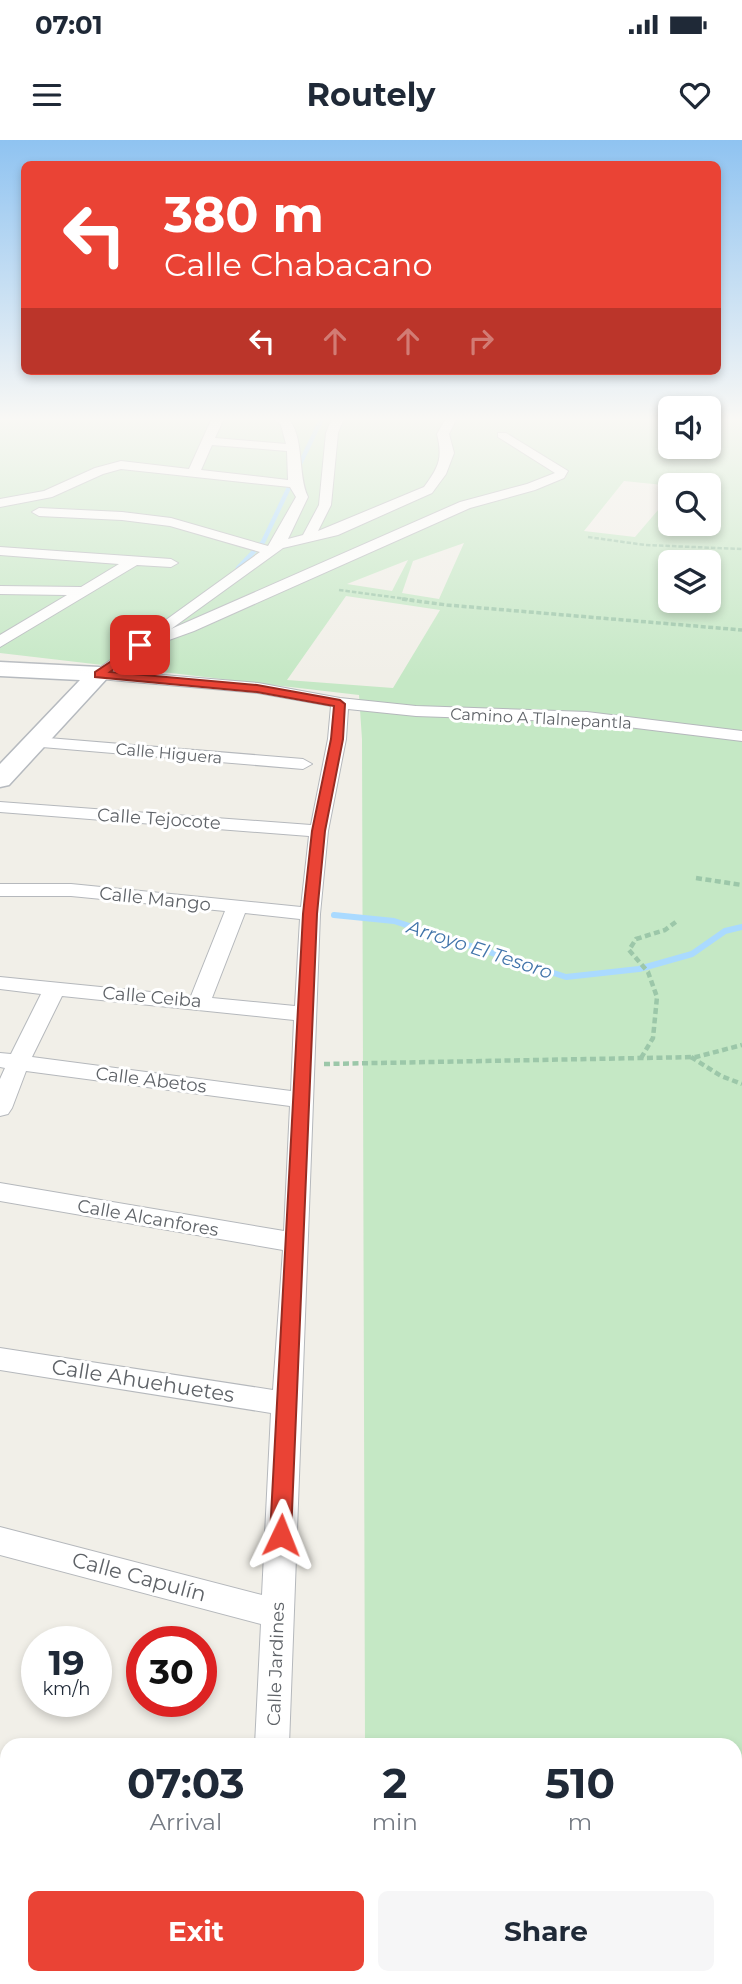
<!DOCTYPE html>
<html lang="en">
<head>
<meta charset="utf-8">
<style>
	:root { --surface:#fff; --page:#f6f6f7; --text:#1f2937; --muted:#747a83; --accent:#ea4335 }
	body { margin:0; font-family:Montserrat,sans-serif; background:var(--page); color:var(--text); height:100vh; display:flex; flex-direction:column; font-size:26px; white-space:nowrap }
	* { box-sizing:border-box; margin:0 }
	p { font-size:23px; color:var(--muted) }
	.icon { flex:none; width:38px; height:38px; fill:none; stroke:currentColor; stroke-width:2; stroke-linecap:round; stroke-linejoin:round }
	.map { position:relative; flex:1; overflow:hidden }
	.sheet { position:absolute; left:0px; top:1598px; width:742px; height:247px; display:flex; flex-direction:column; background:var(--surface); border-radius:21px 21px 0 0; box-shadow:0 4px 10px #0003 }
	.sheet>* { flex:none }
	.hud { position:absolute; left:21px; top:21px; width:700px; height:214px; border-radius:10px; box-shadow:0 4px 10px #0003; background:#ea4335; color:#fff; overflow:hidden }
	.fabs { position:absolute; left:658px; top:256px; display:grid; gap:14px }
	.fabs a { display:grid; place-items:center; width:63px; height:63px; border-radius:10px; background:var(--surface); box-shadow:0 4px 10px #0003; font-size:35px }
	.speed { position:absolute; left:21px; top:1486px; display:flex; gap:14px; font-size:35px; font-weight:700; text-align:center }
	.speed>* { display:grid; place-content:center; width:91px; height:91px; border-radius:50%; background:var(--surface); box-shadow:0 4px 10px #0003; line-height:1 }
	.speed small { font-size:18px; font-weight:400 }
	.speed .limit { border:10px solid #d22; background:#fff; color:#111 }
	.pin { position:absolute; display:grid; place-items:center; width:60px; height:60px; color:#fff; margin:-30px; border-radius:14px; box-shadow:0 4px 10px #0006 }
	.me { position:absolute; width:77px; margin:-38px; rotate:2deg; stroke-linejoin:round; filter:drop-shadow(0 0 5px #0008) }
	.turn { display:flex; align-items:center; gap:24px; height:147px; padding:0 28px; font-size:32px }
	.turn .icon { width:91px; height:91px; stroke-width:2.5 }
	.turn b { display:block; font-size:49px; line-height:60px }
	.lanes { display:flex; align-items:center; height:66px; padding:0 28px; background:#0003; justify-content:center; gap:35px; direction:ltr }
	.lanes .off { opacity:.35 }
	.eta { display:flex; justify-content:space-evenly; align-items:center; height:119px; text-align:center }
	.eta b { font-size:42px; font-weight:700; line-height:49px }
	.button { display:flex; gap:14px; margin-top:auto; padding:14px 28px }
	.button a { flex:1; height:80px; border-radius:10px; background:var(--accent); color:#fff; font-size:28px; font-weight:700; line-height:80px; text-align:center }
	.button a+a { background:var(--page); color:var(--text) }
	.status { display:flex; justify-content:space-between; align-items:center; height:49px; padding:0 35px; background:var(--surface); direction:ltr }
	.status svg { height:19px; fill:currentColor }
	header { display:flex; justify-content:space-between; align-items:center; height:91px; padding:0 28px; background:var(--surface); font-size:32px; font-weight:700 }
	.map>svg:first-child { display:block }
</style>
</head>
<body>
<div class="status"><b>07:01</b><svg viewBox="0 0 49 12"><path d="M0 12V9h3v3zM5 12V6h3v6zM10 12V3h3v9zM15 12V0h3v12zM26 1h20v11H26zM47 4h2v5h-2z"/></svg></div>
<header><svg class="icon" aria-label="menu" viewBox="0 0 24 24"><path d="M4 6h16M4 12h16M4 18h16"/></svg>Routely<svg class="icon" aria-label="heart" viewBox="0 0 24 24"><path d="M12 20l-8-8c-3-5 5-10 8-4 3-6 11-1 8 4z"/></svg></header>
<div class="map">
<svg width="742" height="1844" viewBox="0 0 742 1844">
	<rect width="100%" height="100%" fill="#f1efe8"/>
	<path fill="#c5e8c5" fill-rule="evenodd" d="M0,278h670v28h39v-28h33v1566h-376v-6h369v-233h-370l-3,-1006 -3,-44 -359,-42zM624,341l39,4 7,3v-3h39v38h-39v-27l-35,41 -51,-6zM464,403l-25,56 -37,-6 11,-32zM408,420l-16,31 -45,-7zM670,422h39v38h-39zM346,456l94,14 -47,78 -106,-8z"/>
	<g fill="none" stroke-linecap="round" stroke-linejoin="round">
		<g stroke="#aadaff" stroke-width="4.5">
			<polyline points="298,328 322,278"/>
			<polyline points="238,428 263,402 293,339"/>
		</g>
		<polyline stroke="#aadaff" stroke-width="6" points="334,775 394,781 566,837 639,829 692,814 725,791 742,787"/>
		<g stroke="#b5b8bc" stroke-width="2">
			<g id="street">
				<path d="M212,278h12l-9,20 71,6 -5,-19 -8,-7h14c18,16 10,57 21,79l-20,42 15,-4 16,-30 7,-72 6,-15h12l-6,15 -7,72 -13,26 106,-44c15,-20 19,-29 13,-53l9,-16h11l-8,16 5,19 -8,21 -14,19 -94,42 -55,13 -112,81 289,-127 67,-18 28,-11 -57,-36v-4h8l62,38 -4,7 -29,12 -65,18 -276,123 -50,18 -30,22 144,12 82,15 76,8 171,6 155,19v10l-155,-19 -171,-6 -68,-7 -2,30 -18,92 -8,83 -31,831h-34l6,-121 -261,-69v-28l262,68 9,-182 -271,-43v-22l273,42 10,-140 -283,-49v-18l284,48 6,-125 -264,-35 -14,37 -4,6 -8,2v-37l5,-11 -5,-1v-14l11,1 30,-60 -41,-5v-12l191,19 34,-85 -154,-15h-71v-12h71l230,23 8,-71 -309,-24v-10l311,23 17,-86 3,-33 -73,-13 -159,-14 -8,-5 169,-122 -90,-26 -48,-6 -83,-4 -7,-4 7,-4 83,4 49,6 97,28 28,-49 -6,-10 -169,-18 -18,5 -51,23 -52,10v-8l44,-8 51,-23 26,-7 68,8zM212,305l75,6 1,29 -87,-10zM245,773l55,6 -5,87 -83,-8zM62,856l232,24 -3,71 -259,-34z"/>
				<polygon points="0,407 171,419 178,423 171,427 137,425 0,507 0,495 67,455 0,454 0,446 81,447 119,424 0,415"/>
				<polygon points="36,597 303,619 312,624 303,629 30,606 27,602 30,598"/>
				<rect x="0" y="1646" width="7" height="36"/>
				<rect x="249" y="1838" width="38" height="6"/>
			</g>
		</g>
		<g stroke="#b6babf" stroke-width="3">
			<polygon id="secondary" points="0,522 99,527 107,529 111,534 9,645 0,647 0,624 80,540 0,536"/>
		</g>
		<g stroke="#9cc7a9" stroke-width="2.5" stroke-dasharray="4.5 2" stroke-linecap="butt">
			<polyline points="588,397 645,405 742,409"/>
			<polyline points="339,450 414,460"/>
		</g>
		<polyline stroke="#9cc7a9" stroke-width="3.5" stroke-dasharray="5 2.5" stroke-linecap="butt" points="402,459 447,465 742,490"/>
		<g stroke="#9cc7a9" stroke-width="4.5" stroke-dasharray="6 3.5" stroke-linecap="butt">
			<polyline points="696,738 742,745"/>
			<polyline points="691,917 721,936 742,944"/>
			<polyline points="641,918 653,898 657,857 648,832 629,810 636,799 665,790 677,781"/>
			<polyline points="324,924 696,917 742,905"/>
		</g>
		<use href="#street" fill="#fff" fill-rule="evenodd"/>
		<use href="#secondary" fill="#fff" fill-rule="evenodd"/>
	</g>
	<linearGradient id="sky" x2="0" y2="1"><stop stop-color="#8fc3f1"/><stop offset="0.52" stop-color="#f9f8f5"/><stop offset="1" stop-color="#f9f8f5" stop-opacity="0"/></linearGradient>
	<rect width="742" height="537" fill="url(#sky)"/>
	<polygon fill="#ea4335" stroke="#982c22" stroke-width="2" points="140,502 143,503 143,507 110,532 257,545 340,560 345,564 343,599 325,691 317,774 291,1395 288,1402 281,1405 273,1402 270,1395 303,774 312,691 331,599 334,566 257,552 95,537 95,532"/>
	<g text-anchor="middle" stroke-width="6" stroke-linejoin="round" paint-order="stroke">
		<g font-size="16" fill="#5f6368" stroke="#fff">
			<text transform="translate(541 578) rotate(3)" y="6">Camino A Tlalnepantla</text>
			<text transform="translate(169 613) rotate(5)" y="6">Calle Higuera</text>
		</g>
		<g font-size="18" fill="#5f6368" stroke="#fff">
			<text transform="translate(159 679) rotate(4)" y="6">Calle Tejocote</text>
			<text transform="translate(155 759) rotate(6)" y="6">Calle Mango</text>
			<text transform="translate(152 857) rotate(5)" y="6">Calle Ceiba</text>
			<text transform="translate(151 940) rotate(7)" y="6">Calle Abetos</text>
			<text transform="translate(148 1078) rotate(10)" y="6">Calle Alcanfores</text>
			<text transform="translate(276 1524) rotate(-88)" y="6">Calle Jardines</text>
		</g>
		<g font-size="19" font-style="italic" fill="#4174aa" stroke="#fff">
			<text transform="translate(480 809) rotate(18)" y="7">Arroyo El Tesoro</text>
		</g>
		<g font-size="21" fill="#5f6368" stroke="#fff">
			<text transform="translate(143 1241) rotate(9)" y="7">Calle Ahuehuetes</text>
			<text transform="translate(139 1437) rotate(15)" y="7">Calle Capulín</text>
		</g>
	</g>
</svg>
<div class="fabs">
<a><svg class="icon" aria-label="sound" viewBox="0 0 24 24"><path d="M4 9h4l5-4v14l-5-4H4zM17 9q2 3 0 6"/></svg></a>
<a><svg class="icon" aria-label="search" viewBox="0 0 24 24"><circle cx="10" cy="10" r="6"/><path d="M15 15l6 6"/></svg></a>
<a><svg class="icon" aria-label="layers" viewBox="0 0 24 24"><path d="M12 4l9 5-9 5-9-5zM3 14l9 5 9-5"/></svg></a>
</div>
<div class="speed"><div>19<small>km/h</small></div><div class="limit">30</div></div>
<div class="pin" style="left:140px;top:505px;background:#d93025"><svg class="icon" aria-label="arrive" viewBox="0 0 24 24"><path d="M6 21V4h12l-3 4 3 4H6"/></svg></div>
<svg class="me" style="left:281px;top:1395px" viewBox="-20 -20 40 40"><path d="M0-17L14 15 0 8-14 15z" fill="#ea4335" stroke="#fff" stroke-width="4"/></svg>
<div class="hud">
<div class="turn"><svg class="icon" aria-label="left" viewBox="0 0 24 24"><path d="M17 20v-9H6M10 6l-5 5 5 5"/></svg><div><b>380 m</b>Calle Chabacano</div></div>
<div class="lanes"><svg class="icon" aria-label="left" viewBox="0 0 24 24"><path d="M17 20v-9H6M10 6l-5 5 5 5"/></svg><svg class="icon off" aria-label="ahead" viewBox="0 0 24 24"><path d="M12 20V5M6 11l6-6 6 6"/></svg><svg class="icon off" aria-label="ahead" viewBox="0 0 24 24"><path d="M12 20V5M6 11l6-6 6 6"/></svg><svg class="icon off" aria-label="right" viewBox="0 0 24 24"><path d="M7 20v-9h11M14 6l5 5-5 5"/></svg></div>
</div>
<section class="sheet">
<div class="eta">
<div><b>07:03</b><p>Arrival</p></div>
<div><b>2</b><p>min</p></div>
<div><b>510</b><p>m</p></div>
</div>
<div class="button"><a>Exit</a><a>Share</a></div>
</section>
</div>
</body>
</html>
